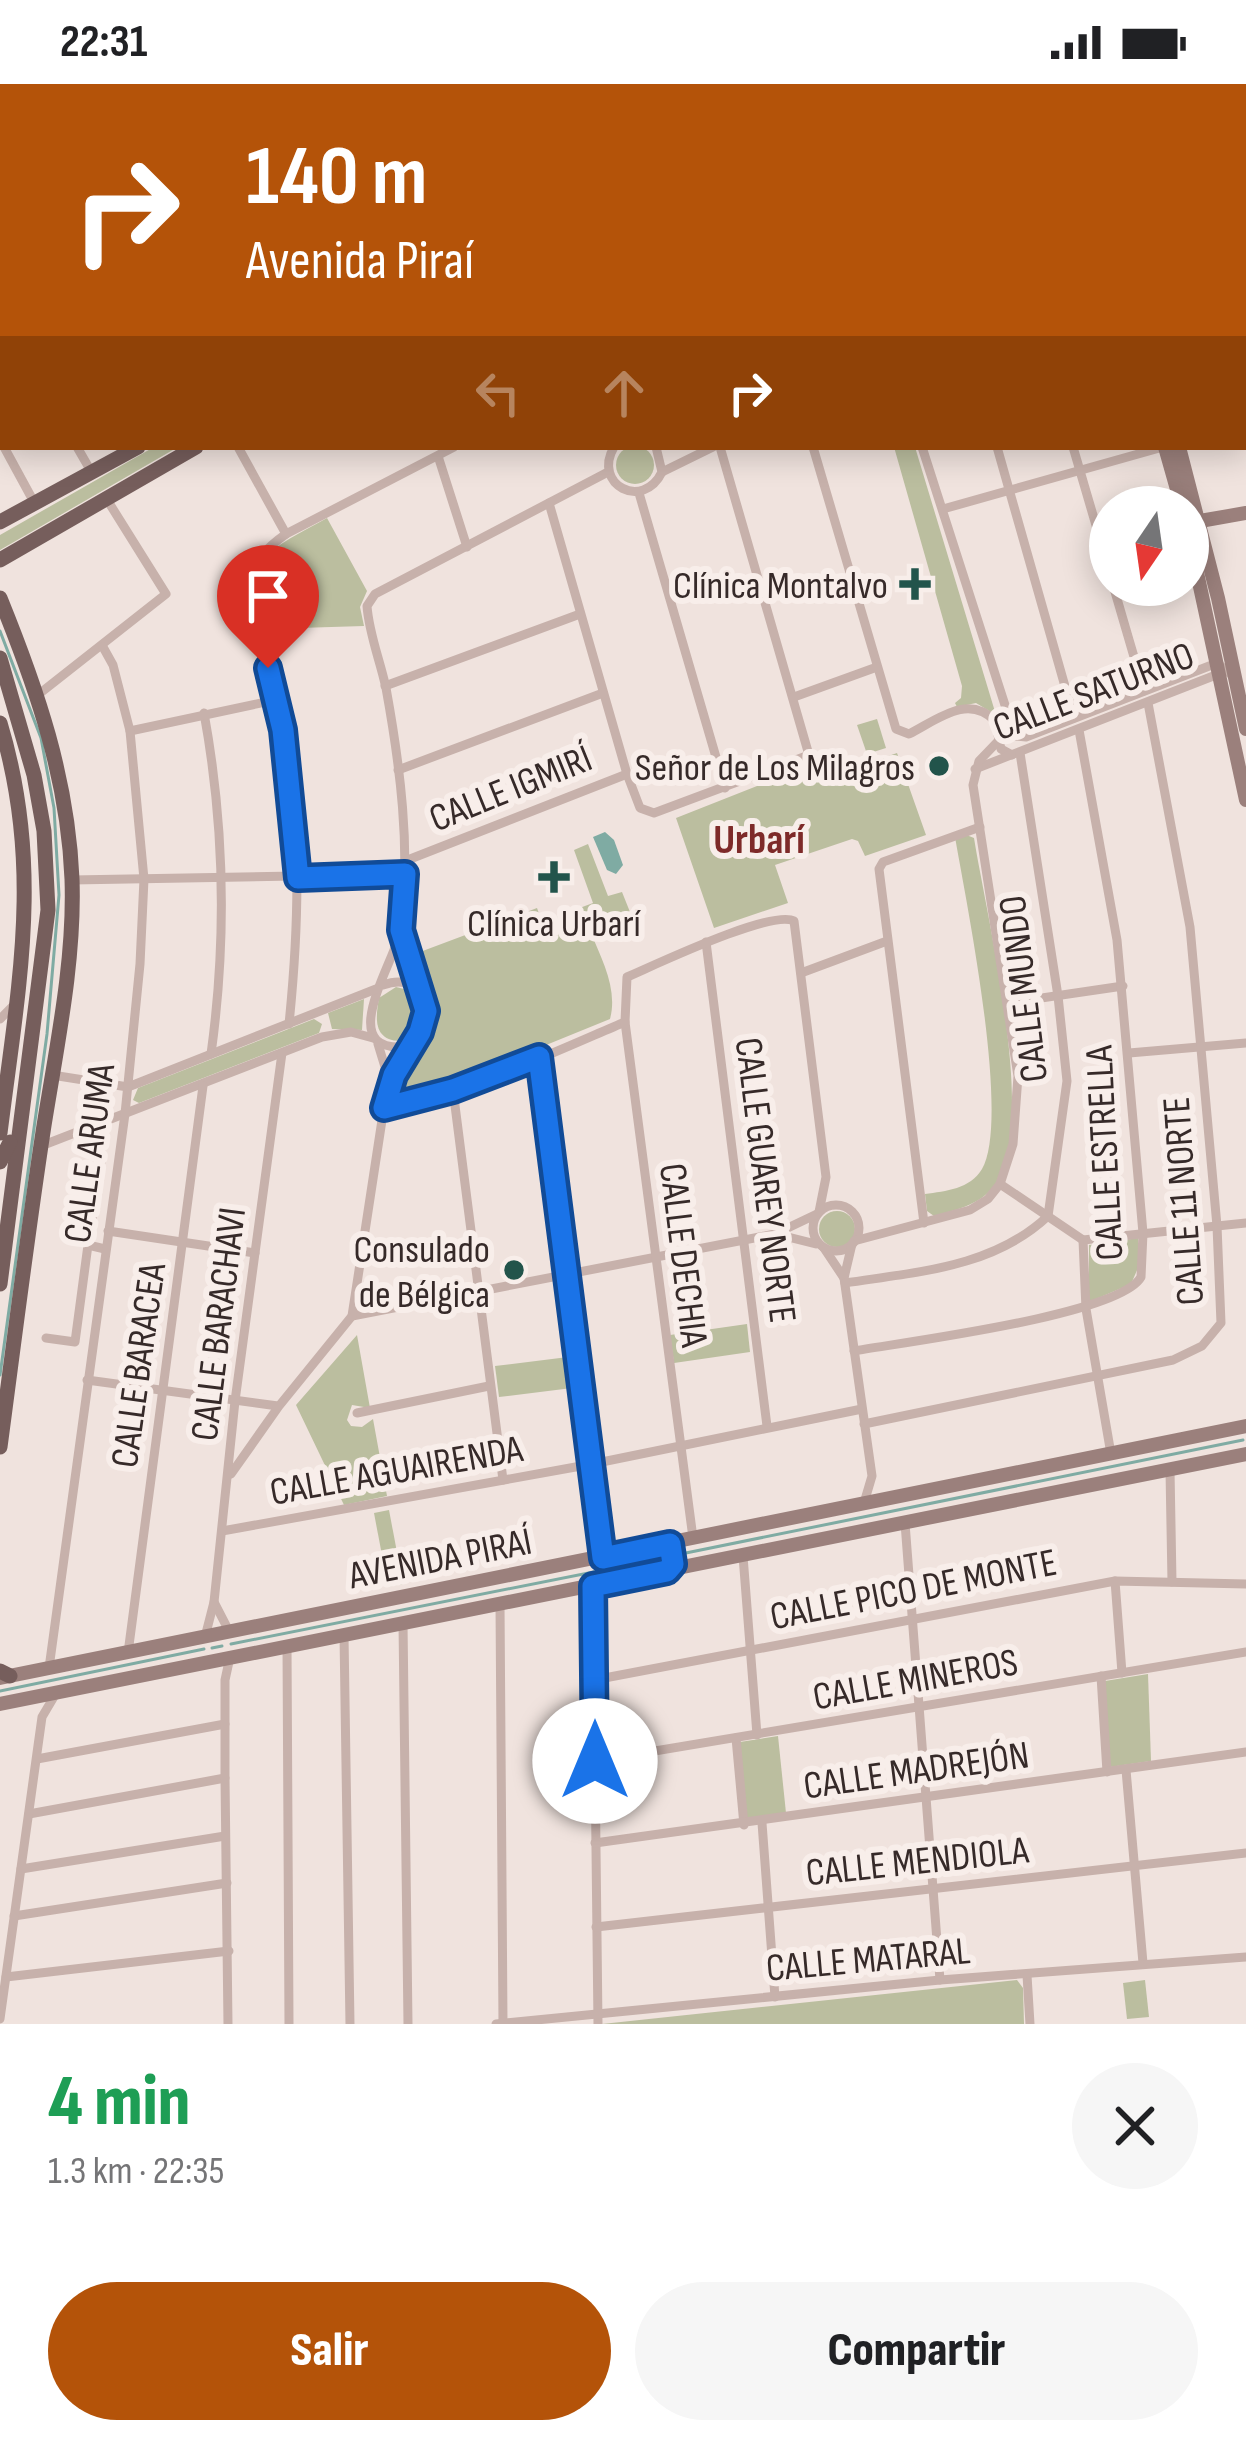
<!DOCTYPE html>
<html lang="es">
<head>
<meta charset="utf-8">
<style>
	:root { --surface:#fff; --page:#f6f6f6; --text:#202124; --muted:#757577; --accent:#b45309 }
	body { margin:0; font-family:"Sofia Sans Condensed",sans-serif; background:var(--page); color:var(--text); height:100vh; display:flex; flex-direction:column; font-size:45px; white-space:nowrap }
	* { box-sizing:border-box; margin:0 }
	p { font-size:39px; color:var(--muted) }
	.icon { flex:none; width:66px; height:66px; fill:none; stroke:currentColor; stroke-width:2; stroke-linecap:round; stroke-linejoin:round }
	.map { position:relative; height:1940px; overflow:hidden }
	.drawer { display:flex; flex-direction:column; background:var(--surface); flex:1 }
	.drawer>* { flex:none }
	.top-card { position:absolute; left:0px; top:0px; width:1248px; height:366px; box-shadow:0 6px 30px #0003; background:#b45309; color:#fff; overflow:hidden }
	.needle { width:78px; rotate:193deg }
	.controls { position:absolute; left:1089px; top:402px; display:grid; gap:24px }
	.controls a { display:grid; place-items:center; width:120px; height:120px; border-radius:50%; background:var(--surface); box-shadow:0 6px 30px #0003; font-size:60px }
	.pin { position:absolute; display:grid; place-items:center; width:102px; height:102px; color:#fff; margin:-123px -51px; border-radius:50% 50% 50% 0; rotate:-45deg; box-shadow:0 0 12px #0007 }
	.pin .icon { rotate:45deg }
	.me { position:absolute; width:132px; margin:-66px; rotate:0deg; stroke-linejoin:round; filter:drop-shadow(0 0 9px #0008) }
	.turn { display:flex; align-items:center; gap:42px; height:252px; padding:0 48px; font-size:54px }
	.turn .icon { width:156px; height:156px; stroke-width:2.5 }
	.turn b { display:block; font-size:84px; line-height:102px }
	.lanes { display:flex; align-items:center; height:114px; padding:0 48px; background:#0003; justify-content:center; gap:60px; direction:ltr }
	.lanes .off { opacity:.35 }
	.round { display:grid; place-items:center; flex:none; width:126px; height:126px; border-radius:63px; background:var(--page) }
	.headline { display:flex; align-items:center; justify-content:space-between; height:204px; padding:0 48px }
	h1 { font-size:72px; font-weight:800; line-height:90px; color:#1e9e55 }
	.action { display:flex; gap:24px; margin-top:auto; padding:24px 48px }
	.action a { flex:1; height:138px; border-radius:72px; background:var(--accent); color:#fff; font-size:48px; font-weight:800; line-height:138px; text-align:center }
	.action a+a { background:var(--page); color:var(--text) }
	.status { display:flex; justify-content:space-between; align-items:center; height:84px; padding:0 60px; background:var(--surface); direction:ltr }
	.status svg { height:33px; fill:currentColor }
	.map>svg:first-child { display:block }
</style>
</head>
<body>
<div class="status"><b>22:31</b><svg viewBox="0 0 49 12"><path d="M0 12V9h3v3zM5 12V6h3v6zM10 12V3h3v9zM15 12V0h3v12zM26 1h20v11H26zM47 4h2v5h-2z"/></svg></div>
<div class="map">
<svg width="1246" height="1940" viewBox="0 0 1246 1940">
	<rect width="100%" height="100%" fill="#f0e3de"/>
	<g fill="#bbbe9f">
		<circle cx="635" cy="381" r="19"/>
		<polygon points="154,363 178,363 0,466 0,451"/>
		<polygon points="894,363 915,363 996,631 976,619 957,623 955,619 961,614 962,602"/>
		<path d="M327,434l40,73 -7,16 4,19 -98,3c-18,-76 -2,-76 61,-111z"/>
		<polygon points="877,635 886,664 867,670 857,641"/>
		<polygon points="897,669 926,751 865,772 858,757 852,755 775,781 788,819 714,844 676,734 820,677 828,693"/>
		<path d="M964,750l10,4c12,76 63,281 23,344 -15,23 -39,27 -63,34l-7,-5 -2,-17c21,-3 45,-5 57,-25 29,-50 -16,-268 -27,-332z"/>
		<path d="M588,760l20,52 14,-4 10,25 -41,16c11,27 27,56 19,86l-197,80 -16,-3c-4,-35 37,-52 35,-87 -1,-18 -14,-37 -20,-54l125,-47 5,14 51,-19 -19,-53z"/>
		<path d="M396,903l12,3 8,13 -4,28 -12,10c-26,-1 -25,-21 -21,-43z"/>
		<polygon points="364,915 362,946 332,945 328,929"/>
		<polygon points="314,935 322,940 319,949 139,1019 133,1016 138,1004"/>
		<circle cx="837" cy="1145" r="18"/>
		<polygon points="1138,1154 1138,1184 1131,1200 1089,1218 1089,1161"/>
		<polygon points="747,1240 750,1268 674,1279 670,1251"/>
		<polygon points="357,1251 370,1324 352,1321 347,1336 351,1342 362,1343 373,1335 387,1412 344,1421 296,1321"/>
		<polygon points="568,1273 572,1304 499,1313 495,1282"/>
		<polygon points="389,1426 403,1500 388,1503 374,1429"/>
		<polygon points="1148,1590 1151,1677 1110,1683 1105,1597"/>
		<polygon points="778,1652 786,1729 747,1734 740,1658"/>
		<polygon points="1017,1896 1023,1904 1024,1940 602,1940"/>
		<polygon points="1145,1896 1149,1933 1127,1935 1123,1899"/>
	</g>
	<polygon fill="#7faba3" points="605,748 614,756 623,781 616,790 607,786 593,753"/>
	<g fill="none" stroke-linecap="round" stroke-linejoin="round">
		<g stroke="#7faba3" stroke-width="3">
			<polyline points="0,547 41,654 54,724 59,811 47,950 0,1291"/>
			<polyline points="676,1471 1243,1356"/>
			<polyline points="231,1560 669,1473"/>
			<polyline points="212,1564 222,1562"/>
			<polyline points="0,1607 204,1565"/>
		</g>
		<g stroke="#c7b1ab" stroke-width="9">
			<polyline points="35,0 37,3"/>
			<polyline points="359,0 361,3"/>
			<polyline points="521,0 523,3"/>
			<polyline points="683,0 685,3"/>
			<polyline points="901,0 902,3"/>
			<polyline points="191,3 196,0"/>
			<polyline points="470,3 476,0"/>
			<polyline points="976,3 981,0"/>
			<polyline points="0,116 3,114"/>
			<polyline points="0,227 3,232"/>
			<polyline points="0,281 3,279"/>
			<polyline points="4,363 35,420"/>
			<polyline points="77,363 92,389"/>
			<polyline points="238,363 286,450"/>
			<path d="M614,363c-22,38 29,64 48,25l-6,-25"/>
			<path d="M813,363l83,282 13,5c28,-14 59,-41 86,-13l6,28 11,6"/>
			<polyline points="922,363 1014,649"/>
			<polyline points="997,363 1074,634"/>
			<polyline points="1073,363 1110,489"/>
			<polyline points="438,372 467,463"/>
			<polyline points="662,388 713,363"/>
			<polyline points="639,409 725,704"/>
			<polyline points="549,419 627,690 640,724 654,729 809,671 720,363"/>
			<polyline points="943,425 1163,363"/>
			<polyline points="1113,501 1144,607"/>
			<polyline points="385,602 580,530"/>
			<polyline points="39,610 166,510 106,414"/>
			<polyline points="794,613 877,583"/>
			<path d="M204,629c21,115 23,225 7,341"/>
			<polyline points="130,647 275,616"/>
			<polyline points="975,685 1221,589"/>
			<polyline points="398,686 603,609"/>
			<polyline points="405,777 627,690"/>
			<polyline points="72,796 405,790"/>
			<polyline points="402,851 419,904"/>
			<polyline points="706,858 767,1342"/>
			<polyline points="801,889 887,857"/>
			<path d="M383,901c46,-17 55,42 19,62 -68,3 -5,-88 -1,-119 10,-79 -1,-163 -15,-240 -6,-28 -17,-54 -19,-82l8,-12 233,-122"/>
			<polyline points="1008,919 1123,902"/>
			<polyline points="0,935 14,921"/>
			<path d="M289,940c10,-98 13,-198 -6,-295 -9,-41 -35,-105 -33,-144 1,-23 19,-39 36,-51l168,-87"/>
			<polyline points="1129,969 1246,959"/>
			<polyline points="539,973 603,1474"/>
			<polyline points="52,991 128,1003 376,905"/>
			<polyline points="388,1005 410,962"/>
			<polyline points="453,1006 503,1396"/>
			<path d="M384,1024c44,3 193,-66 241,-86"/>
			<polyline points="41,1062 322,953 351,948 373,954"/>
			<polyline points="101,1077 88,1161 105,1165"/>
			<polyline points="1000,1100 1083,1156 1246,1139"/>
			<circle cx="836" cy="1144" r="23"/>
			<polyline points="924,1139 879,785 883,778 980,743"/>
			<polyline points="108,1147 255,1169"/>
			<polyline points="780,1151 816,1160"/>
			<polyline points="1083,1156 1086,1225 1111,1370"/>
			<polyline points="854,1157 970,1126 988,1115 1000,1100 1013,1060 1018,992 973,701 979,677 1004,651 1026,653 1217,579 1233,592"/>
			<polyline points="852,1160 844,1194 872,1392 864,1419"/>
			<polyline points="824,1164 844,1194"/>
			<path d="M845,1199c71,-11 148,-15 203,-67l19,-135 -9,-85 -38,-243"/>
			<polyline points="352,1232 775,1150 817,1130"/>
			<polyline points="46,1254 75,1258 88,1161"/>
			<path d="M854,1267c51,-9 266,-36 287,-74l2,-44 -26,-293 -38,-210"/>
			<polyline points="87,1296 278,1322"/>
			<polyline points="357,1329 489,1302"/>
			<polyline points="864,1340 1173,1276 1202,1262 1221,1239 1217,1142 1190,843 1148,619"/>
			<polyline points="1170,1386 1172,1498"/>
			<polyline points="231,1390 279,1322 352,1232 386,1010 385,983 378,960"/>
			<polyline points="905,1439 940,1896"/>
			<polyline points="222,1447 592,1380 862,1325"/>
			<path d="M693,1454l-68,-516 2,-45c28,-12 145,-68 167,-56l32,256 -7,35"/>
			<polyline points="743,1472 757,1651"/>
			<polyline points="1115,1497 1122,1589"/>
			<polyline points="593,1502 598,1940"/>
			<polyline points="214,1518 230,1549"/>
			<polyline points="500,1520 503,1940"/>
			<polyline points="403,1539 408,1940"/>
			<polyline points="344,1551 350,1940"/>
			<polyline points="205,1553 214,1518 235,1317 282,969"/>
			<polyline points="287,1562 289,1940"/>
			<polyline points="128,1569 203,1002"/>
			<polyline points="49,1584 125,1030 140,880 144,795 130,647 113,581 103,563"/>
			<polyline points="1101,1592 1107,1688"/>
			<polyline points="594,1596 1115,1497 1246,1500"/>
			<polyline points="736,1654 744,1741"/>
			<polyline points="37,1675 225,1640"/>
			<polyline points="595,1677 1246,1568"/>
			<polyline points="1126,1686 1143,1879"/>
			<polyline points="29,1730 225,1694"/>
			<polyline points="762,1739 775,1913"/>
			<polyline points="595,1759 1246,1668"/>
			<polyline points="21,1785 225,1752"/>
			<polyline points="14,1832 227,1799"/>
			<polyline points="596,1843 1246,1769"/>
			<polyline points="1027,1891 1030,1940"/>
			<polyline points="6,1893 229,1867"/>
			<polyline points="0,1935 42,1633 55,1611"/>
			<polyline points="228,1940 225,1694 225,1596 230,1573"/>
			<polyline points="496,1940 940,1896 1246,1873"/>
		</g>
		<g stroke="#9b807c" stroke-width="14">
			<polyline points="1029,0 1031,3"/>
			<polyline points="1044,0 1045,3"/>
			<polyline points="1165,363 1182,423"/>
			<polyline points="1179,363 1218,514 1246,645"/>
			<polyline points="1200,437 1246,429"/>
			<polyline points="1188,447 1246,716"/>
			<polyline points="0,1594 1246,1342"/>
			<polyline points="0,1620 1246,1370"/>
		</g>
		<g stroke="#765e5c" stroke-width="15">
			<polyline points="763,3 768,0"/>
			<polyline points="822,3 827,0"/>
			<polyline points="0,438 138,363"/>
			<polyline points="0,476 196,363"/>
			<path d="M0,514c37,91 68,181 72,281 3,83 -16,170 -29,253 -16,105 -29,210 -43,315"/>
			<polyline points="0,574 34,691 44,747 48,826 0,1200"/>
			<path d="M0,639c44,145 18,265 0,410"/>
			<polyline points="0,1078 10,1058"/>
			<polyline points="0,1587 10,1592"/>
		</g>
	</g>
	<g fill="none" stroke-linecap="round" stroke-linejoin="round">
		<g stroke="#114b97" stroke-width="30">
			<polyline id="route" points="268,584 283,646 298,794 405,790 401,846 426,927 420,948 394,991 384,1024 453,1006 539,973 603,1474 670,1460 673,1480 667,1487 593,1502 595,1677"/>
		</g>
		<use href="#route" stroke="#1a73e8" stroke-width="21"/>
	</g>
	<g fill="#22544b" stroke="#f8eeea" stroke-width="4.5">
		<path d="M909 482h12v12h12v12h-12v12h-12v-12h-12v-12h12z"/>
		<circle cx="939" cy="682" r="12"/>
		<path d="M548 775h12v12h12v12h-12v12h-12v-12h-12v-12h12z"/>
		<circle cx="514" cy="1186" r="12"/>
	</g>
	<g text-anchor="middle" stroke-width="12" stroke-linejoin="round" paint-order="stroke">
		<g font-size="39" fill="#362a29" stroke="#f8eeea" text-anchor="end">
			<text x="888" y="514">Clínica Montalvo</text>
			<text x="915" y="696">Señor de Los Milagros</text>
			<text x="554" y="852" text-anchor="middle">Clínica Urbarí</text>
			<text x="490" y="1178">Consulado<tspan x="490" dy="45">de Bélgica</tspan></text>
		</g>
		<g font-size="39" fill="#362a29" stroke="#f8eeea">
			<text transform="translate(1093 606) rotate(-21)" y="14">CALLE SATURNO</text>
			<text transform="translate(510 703) rotate(-22)" y="14">CALLE IGMIRÍ</text>
			<text transform="translate(1022 905) rotate(-97)" y="14">CALLE MUNDO</text>
			<text transform="translate(88 1069) rotate(-82)" y="14">CALLE ARUMA</text>
			<text transform="translate(1103 1069) rotate(-93)" y="14">CALLE ESTRELLA</text>
			<text transform="translate(767 1096) rotate(83)" y="14">CALLE GUAREY NORTE</text>
			<text transform="translate(1182 1117) rotate(-94)" y="14">CALLE 11 NORTE</text>
			<text transform="translate(685 1171) rotate(83)" y="14">CALLE DECHIA</text>
			<text transform="translate(217 1240) rotate(-83)" y="14">CALLE BARACHAVI</text>
			<text transform="translate(137 1281) rotate(-82)" y="14">CALLE BARACEA</text>
			<text transform="translate(396 1385) rotate(-10)" y="14">CALLE AGUAIRENDA</text>
			<text transform="translate(440 1473) rotate(-11)" y="14">AVENIDA PIRAÍ</text>
			<text transform="translate(913 1504) rotate(-11)" y="14">CALLE PICO DE MONTE</text>
			<text transform="translate(915 1594) rotate(-10)" y="14">CALLE MINEROS</text>
			<text transform="translate(916 1685) rotate(-8)" y="14">CALLE MADREJÓN</text>
			<text transform="translate(917 1776) rotate(-6)" y="14">CALLE MENDIOLA</text>
			<text transform="translate(868 1874) rotate(-5)" y="14">CALLE MATARAL</text>
		</g>
		<g font-size="42" font-weight="bold" fill="#7e2a29" stroke="#f8eeea">
			<text x="759" y="769">Urbarí</text>
		</g>
	</g>
</svg>
<div class="controls">
<a><svg class="needle" viewBox="-14 -14 28 28"><path d="M0-13l5 13h-10z" fill="#e53935"/><path d="M0 13l5-13h-10z" fill="#757577"/></svg></a>
</div>
<div class="pin" style="left:268px;top:584px;background:#d93025"><svg class="icon" aria-label="arrive" viewBox="0 0 24 24"><path d="M6 21V4h12l-3 4 3 4H6"/></svg></div>
<svg class="me" style="left:595px;top:1677px" viewBox="-20 -20 40 40"><circle r="19" fill="#fff"/><path d="M0-13L10 11 0 6-10 11z" fill="#1a73e8"/></svg>
<div class="top-card">
<div class="turn"><svg class="icon" aria-label="right" viewBox="0 0 24 24"><path d="M7 20v-9h11M14 6l5 5-5 5"/></svg><div><b>140 m</b>Avenida Piraí</div></div>
<div class="lanes"><svg class="icon off" aria-label="left" viewBox="0 0 24 24"><path d="M17 20v-9H6M10 6l-5 5 5 5"/></svg><svg class="icon off" aria-label="ahead" viewBox="0 0 24 24"><path d="M12 20V5M6 11l6-6 6 6"/></svg><svg class="icon" aria-label="right" viewBox="0 0 24 24"><path d="M7 20v-9h11M14 6l5 5-5 5"/></svg></div>
</div>
</div>
<section class="drawer">
<div class="headline"><div><h1>4 min</h1><p>1.3 km · 22:35</p></div><a class="round"><svg class="icon" aria-label="close" viewBox="0 0 24 24"><path d="M6 6l12 12M18 6L6 18"/></svg></a></div>
<div class="action"><a>Salir</a><a>Compartir</a></div>
</section>
</body>
</html>
